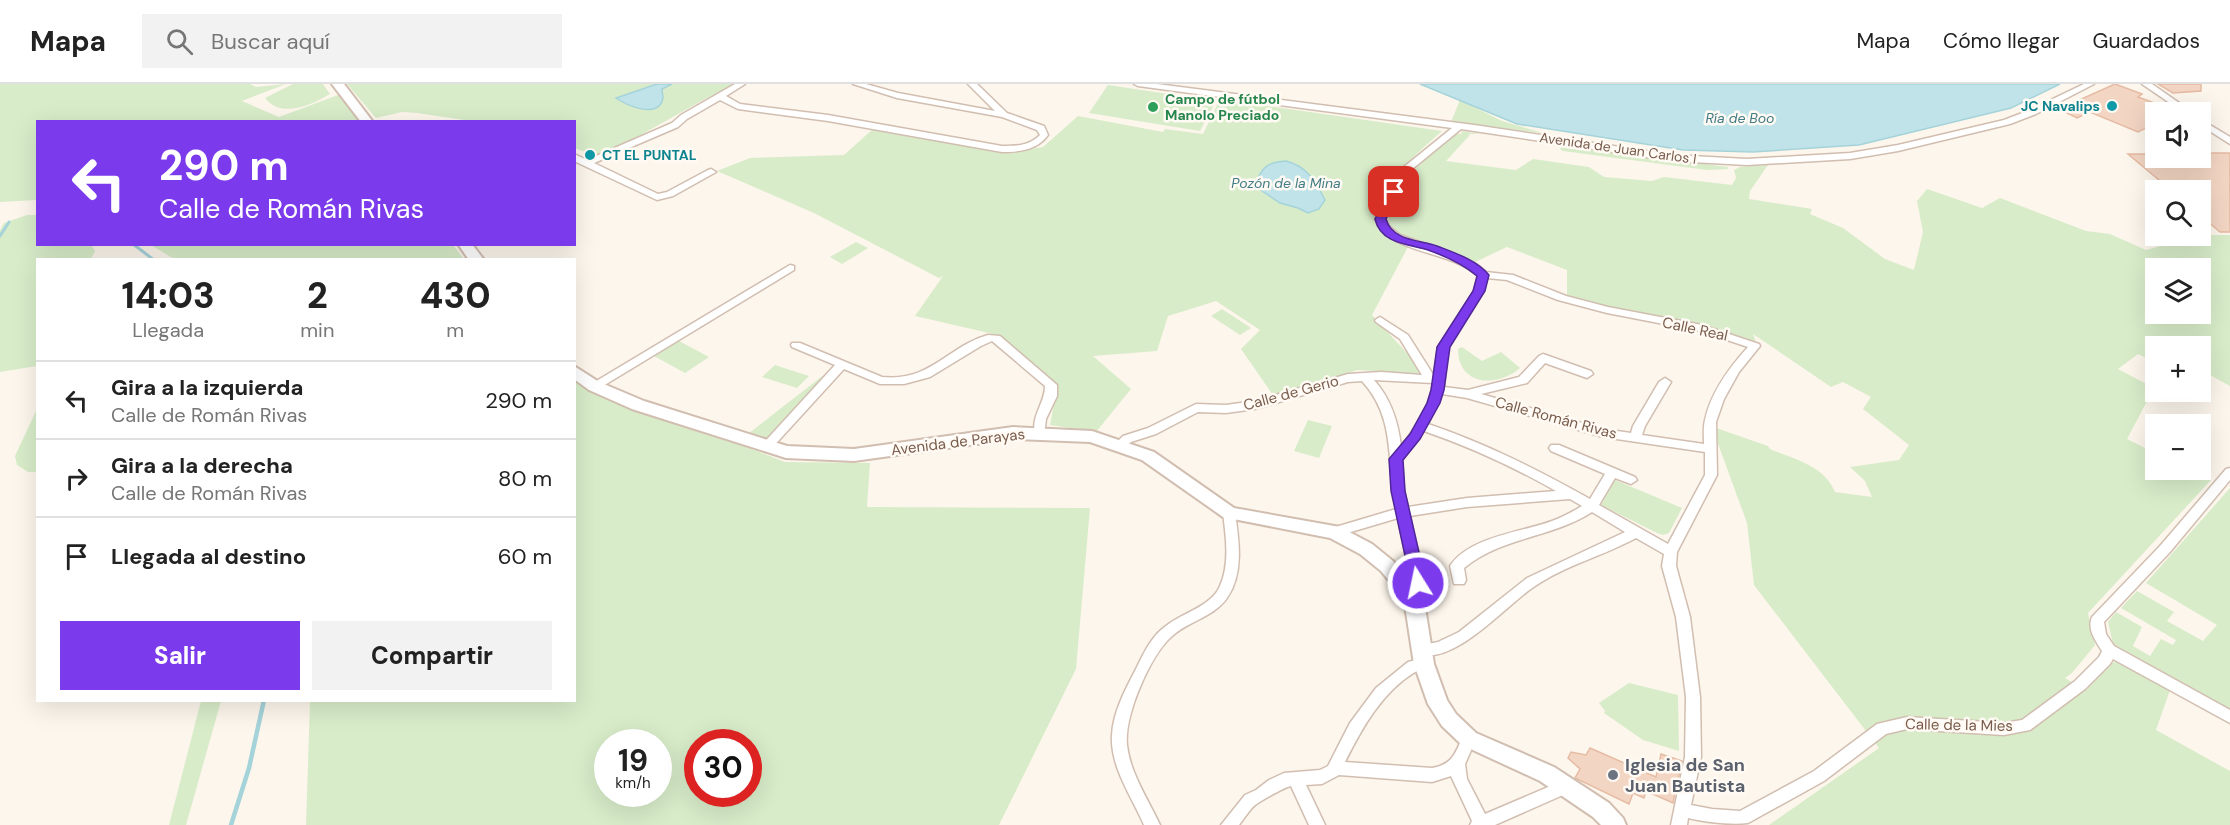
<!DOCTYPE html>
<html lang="es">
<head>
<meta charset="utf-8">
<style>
	:root { --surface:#fff; --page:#f2f2f2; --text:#222; --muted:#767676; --line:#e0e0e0; --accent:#7c3aed }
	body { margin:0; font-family:"DM Sans",sans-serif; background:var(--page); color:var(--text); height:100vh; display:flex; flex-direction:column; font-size:22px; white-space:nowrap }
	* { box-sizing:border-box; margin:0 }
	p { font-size:20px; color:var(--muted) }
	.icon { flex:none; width:33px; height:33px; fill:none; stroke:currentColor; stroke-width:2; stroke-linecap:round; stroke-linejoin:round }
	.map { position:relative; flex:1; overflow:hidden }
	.side { position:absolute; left:36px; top:174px; width:540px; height:444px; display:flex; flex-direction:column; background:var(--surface); border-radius:0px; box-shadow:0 6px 24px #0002 }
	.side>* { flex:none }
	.banner { position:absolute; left:36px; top:36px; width:540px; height:126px; border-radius:0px; box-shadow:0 6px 24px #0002; background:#7c3aed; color:#fff; overflow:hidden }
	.buttons { position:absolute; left:2145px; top:18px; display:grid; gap:12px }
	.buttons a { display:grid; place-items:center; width:66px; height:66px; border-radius:0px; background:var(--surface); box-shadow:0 6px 24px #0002; font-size:30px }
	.speed { position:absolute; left:594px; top:645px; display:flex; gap:12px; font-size:30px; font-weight:700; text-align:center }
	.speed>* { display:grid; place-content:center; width:78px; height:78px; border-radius:50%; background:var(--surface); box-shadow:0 6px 24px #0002; line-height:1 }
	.speed small { font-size:15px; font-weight:400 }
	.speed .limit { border:9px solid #d22; background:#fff; color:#111 }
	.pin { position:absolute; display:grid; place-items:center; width:51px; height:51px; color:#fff; margin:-26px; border-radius:12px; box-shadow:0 3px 9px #0006 }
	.me { position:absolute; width:66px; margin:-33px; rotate:350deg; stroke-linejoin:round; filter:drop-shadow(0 0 4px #0008) }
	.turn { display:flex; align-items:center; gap:21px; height:126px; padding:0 24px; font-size:27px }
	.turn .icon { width:78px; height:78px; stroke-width:2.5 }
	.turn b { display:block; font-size:42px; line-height:51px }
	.eta { display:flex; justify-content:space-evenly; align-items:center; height:102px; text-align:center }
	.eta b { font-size:36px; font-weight:800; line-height:42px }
	.button { display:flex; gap:12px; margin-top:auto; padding:12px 24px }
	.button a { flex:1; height:69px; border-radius:0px; background:var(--accent); color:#fff; font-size:24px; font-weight:800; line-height:69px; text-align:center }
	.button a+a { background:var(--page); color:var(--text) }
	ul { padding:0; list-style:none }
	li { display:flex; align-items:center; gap:18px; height:78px; padding:0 24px; border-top:2px solid var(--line) }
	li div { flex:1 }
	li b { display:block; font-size:22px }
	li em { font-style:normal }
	header { display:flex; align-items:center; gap:36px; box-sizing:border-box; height:84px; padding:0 30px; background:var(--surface); border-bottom:2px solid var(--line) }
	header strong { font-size:28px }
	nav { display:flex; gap:33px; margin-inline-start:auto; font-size:21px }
	.search { width:420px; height:54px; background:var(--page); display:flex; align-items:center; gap:15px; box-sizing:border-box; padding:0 21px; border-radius:0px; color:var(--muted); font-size:22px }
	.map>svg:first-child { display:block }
</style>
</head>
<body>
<header>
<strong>Mapa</strong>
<div class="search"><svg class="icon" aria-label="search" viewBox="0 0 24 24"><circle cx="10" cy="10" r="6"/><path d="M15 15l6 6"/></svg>Buscar aquí</div>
<nav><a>Mapa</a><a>Cómo llegar</a><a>Guardados</a></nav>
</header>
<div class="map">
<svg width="2230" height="741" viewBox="0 0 2230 741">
	<rect width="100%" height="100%" fill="#fdf6ec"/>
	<g fill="#d8ecc9" fill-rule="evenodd">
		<polygon points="0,0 250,0 256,3 286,0 242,17 279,33 338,11 359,37 38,38 37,116 0,118"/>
		<path d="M293,0h30l7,10c-18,11 -49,25 -65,4z"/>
		<path d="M347,0h388c-47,22 -90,51 -137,73l-23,-9 -1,-26 -103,-1 -54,-8 -15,-1 -26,6z"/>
		<polygon points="1108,1 1216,17 1200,47 1089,29"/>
		<path d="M1220,15l222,32c-32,28 -53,47 -67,89 7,16 18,19 34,25l-37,70 54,59 -68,-4 -85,25 -32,-46 19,-19 -44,-29 -48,15 -11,35 -64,5 38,33 -35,43 -46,-7 7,-37 -55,-52 -87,-20 28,-40 -4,2 -125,-65 -97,-42 33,-13 94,-3 29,-26 138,23 32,-5 35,-31 85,16 2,-3 38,5z"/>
		<polygon points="1460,16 1502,37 1543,49 1451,38"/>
		<path d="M1462,47l18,3h-12l2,1 -24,26 70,9 17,-11 56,8 15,10 48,4 12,-4 68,8 4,-7 -2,-8 6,-3 28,-2 -18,26 -1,8 63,10 -2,5 33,14 42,31 29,11 9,-38 -6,-31 10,-12 55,19 18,-10 86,33 24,3 36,16 55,-15h29v151l-29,-16 -1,-24h-44l-1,16 -17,-8 -20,15 36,19 -27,51 28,14 1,17h34l21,10 -123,133 7,32 -23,28 -7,5 19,12 27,-27 5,-1 54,28 -14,40 74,41v54h-461l110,-77 -125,-163 -7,-62 -30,-82 -1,-13 52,18 2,3c24,10 55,17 65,43l37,5 -7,-16 -15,-14 49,-7 10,-15 -46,-36 8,-12 -28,-15 -12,5 -78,-53 3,8 -52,-16 -89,-16 -48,-15v-25l-60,-23 -34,16 -39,-17 -37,-11 -8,-11 -2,-8 26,-45 41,-37h7zM2156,184h44v46h-44z"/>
		<polygon points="1563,62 1728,83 1728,85 1707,86 1563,67 1560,65"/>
		<polygon points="27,131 37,131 38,160 91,161 95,167 91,175 38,176 37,282 0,288 0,146 4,139"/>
		<polygon points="856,158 868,164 842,180 830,173"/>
		<polygon points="452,160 464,175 174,175 151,161"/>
		<polygon points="1222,225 1251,244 1240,251 1211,232"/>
		<polygon points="679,257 709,273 685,289 654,272"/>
		<path d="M1462,263l20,14 19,-9 19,16c-23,20 -62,18 -62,-19z"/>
		<polygon points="775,281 809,292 797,304 762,293"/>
		<polygon points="834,283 767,356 748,350"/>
		<path d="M575,296l210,82 85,1 -3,44 223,1 -14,161 -77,156h-693l4,-124 264,-1zM608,658h50v52h-50zM698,658h50v52h-50z"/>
		<polygon points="37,325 37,388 28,388 17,381 15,372"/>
		<polygon points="1308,336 1332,342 1319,374 1294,367"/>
		<polygon points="1615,396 1682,424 1669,449 1663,451 1657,449 1601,421"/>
		<polygon points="2230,404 2230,625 2113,560 2108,538 2116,528 2142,543 2133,562 2150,572 2161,555 2173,561 2176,556 2121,524 2137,507 2174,528 2167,537 2203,557 2217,541 2146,499"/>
		<polygon points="1629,599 1678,611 1679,667 1643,656 1604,629 1605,627 1599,619"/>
		<polygon points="201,617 221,617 186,741 169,741"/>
	</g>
	<g fill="#bfe3e8" stroke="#a5d3da" stroke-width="1.5">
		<path d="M657,0h15l-10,5c0,3 1,6 1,9 -4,22 -37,7 -47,0z"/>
		<polygon points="1420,0 2060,0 2011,24 1859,61 1753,68 1683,66 1517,40"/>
		<path d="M1286,77c21,5 30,21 39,39l-6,9 -11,4 -10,-5 -18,-5 -18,-12 -6,-8c6,-16 12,-21 30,-22z"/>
	</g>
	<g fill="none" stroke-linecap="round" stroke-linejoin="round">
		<g stroke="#a5d3da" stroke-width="3">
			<polyline points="0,152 9,138"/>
			<polyline points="133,160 154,176"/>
		</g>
		<polyline stroke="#a5d3da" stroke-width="4.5" points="231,741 249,684 264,616"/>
	</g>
	<g fill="#f3d5c3" stroke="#e6bba3" stroke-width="1.5">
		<polygon points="2115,0 2142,10 2138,13 2157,20 2169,28 2156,28 2156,39 2138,48 2090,28 2077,34 2059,25"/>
		<polygon points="2158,0 2201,0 2201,7 2173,9"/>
		<polygon points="2200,69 2230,69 2230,148 2220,148 2200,131 2200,106 2171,106 2128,70 2156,70 2156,74 2200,74"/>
		<polygon points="1590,664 1656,693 1661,670 1682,677 1673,719 1646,707 1644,714 1633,709 1629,720 1575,694 1580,685 1568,674 1571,668 1586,671"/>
	</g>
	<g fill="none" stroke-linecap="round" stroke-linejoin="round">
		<g stroke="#d1beb0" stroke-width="3">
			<g id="minor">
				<path d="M735,0h10l-19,12 14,8 88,11 174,31c14,0 27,0 38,-11l-3,-5 -35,-13 -105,-19 -44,-14h13l32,9 97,18 -27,-27h9l30,29 37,13 4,9c-11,15 -28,17 -46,17l-174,-31 -90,-12 -18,-9 -33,19 -9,8 -84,36 64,31 9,-2 41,-22 3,-1 5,3 -43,24 -16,4 -83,-39v-7l13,6 85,-37 9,-8z"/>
				<path d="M1134,0h23l317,41 199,30 74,4 103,-6 48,-8 106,-25 26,-10 54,-26h10l-58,30 -26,10 -112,27 -48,8 -103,6 -74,-4 -212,-32 -50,41 -26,49 5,8 10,8 62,22 14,7 10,8 27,3 53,21 42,11 94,18 57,19 1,2 -21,26 -15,27 -8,23 1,53 -40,77 -1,14 14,51 10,80 1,60 -10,48 21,4 28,2 74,-40 63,-47 30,-7 97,6 18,-3 53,-39 24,-24 3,-6c-7,-11 -15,-22 -10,-34l68,-71 66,-77 4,-1v12l-60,72 -66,70 2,12 8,12 116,64v13l-117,-64 -3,5 -25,25 -55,41 -26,5 -97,-6 -21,5 -62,47 -76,42c-18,2 -42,-1 -60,-5l-1,7h-16l14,-68 1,-60 -10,-80 -14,-51 2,-12 -28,-16c-33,18 -70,27 -101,48 -28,18 -80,80 -117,68l-2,-4 2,-4 20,-4 21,-10 68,-54 98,-46 -33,-20c-40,26 -91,25 -128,56l2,12 -2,4h-10l-4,-18c19,-29 72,-34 102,-45 11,-4 20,-9 30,-15l-12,-7 -103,8 -57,9 15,67 -3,14 -10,4 -5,-1 -2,-4 6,-6v-7l-13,-65 -64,19 -5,-2 -1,-3 1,-3 67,-20c-10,-46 1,-90 -34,-128l-14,1 -93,27 -29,4 -28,-1 -42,22 -25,8 -8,7h-8l-2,-3 10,-10 25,-8 48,-24 30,1 29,-4 93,-27 33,-2 41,3 -22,-36 -24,-17 -1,-2 5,-3 28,18 26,41 4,-29 36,-56 4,-15c-27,-24 -74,-22 -95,-45 -4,-3 -6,-8 -8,-12l29,-52 48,-39 -314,-42zM1487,194l20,2 51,20 49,13 93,18 48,16c-19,21 -37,45 -43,73 -2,8 -1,17 -1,24l-62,-9 3,-9 26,-44 -6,-4 -6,4 -26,44 -2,7 -28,-4 -122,-35 46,-11 18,-20 42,15 6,-4 -2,-3 -48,-17 -4,2 -20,21 -51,13 -24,-3 4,-40 36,-56zM1374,296l59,3c-3,22 -18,46 -32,63 -3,-25 -10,-47 -27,-66zM1442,310l25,4 136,39 102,15v23l-37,69 -69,-39 16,-27 16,6 6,-4 -2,-3 -76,-32h-8l-2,3 2,3 54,23 -15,25c-54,-30 -103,-55 -162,-75zM1424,347c46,16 90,36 132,60l-89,7 -59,9 -4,-16 -2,-31z"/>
				<polygon points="2142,0 2152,0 2192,28 2183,28"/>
				<polygon points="2200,35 2230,53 2230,60 2200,41"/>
				<polygon points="790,181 794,182 794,186 598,305 590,305 588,302"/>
				<path d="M988,251l12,1 57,49v11l-11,23 -2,17h-8c-7,-18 9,-32 9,-50l-53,-45 -11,5 -51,31 -26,7h-24l-36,-15 -74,81 -4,1 -6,-4 75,-82 -43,-18 -1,-2 1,-2h8l82,34c49,5 66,-31 106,-42z"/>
				<path d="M1229,424l4,2 2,3c4,27 9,61 -8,85 -13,19 -39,23 -56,39 -21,19 -47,79 -44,108 3,28 21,54 33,80h-16c-12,-28 -34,-58 -32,-90 1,-22 13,-45 23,-64 8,-16 16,-35 31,-45 16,-13 46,-20 54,-40 10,-22 6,-50 3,-73l2,-3z"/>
				<path d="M1424,574l5,2 2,4 -2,4c-4,2 -10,2 -14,4 -33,20 -53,56 -70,90l87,6c22,-4 23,-15 32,-34l5,-1 5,1 2,5 -11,25 2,15 18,35 82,-35 5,2 3,5 -3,5 -77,34h-25l2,-4 -21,-45 -19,6 -93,-7 -17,9 -16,1 19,40h-16l-18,-39c-6,1 -31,15 -36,19 -6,5 -11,14 -16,20h-18l24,-30 11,-5 13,-10 15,-7 36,-3 8,-4 22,-43 26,-35 32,-26z"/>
			</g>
		</g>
		<g stroke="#d1beb0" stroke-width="4">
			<g id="tertiary">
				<polygon points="332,0 344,0 373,38 361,38"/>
				<polygon points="458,160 472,160 484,176 469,176"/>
				<polygon points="574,282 599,298 644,317 787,362 854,365 1013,343 1092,347 1154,368 1234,424 1340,443 1372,460 1393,477 1419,507 1425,523 1434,580 1447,616 1456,630 1476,649 1554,683 1609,719 1623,734 1626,741 1601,741 1593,733 1540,697 1462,661 1442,642 1428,620 1414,580 1404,515 1381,487 1360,470 1330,454 1223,433 1142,376 1090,358 1013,355 854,377 786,374 632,325 589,306 574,295"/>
			</g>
		</g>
		<use href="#minor" fill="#fff" fill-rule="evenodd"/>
		<use href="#tertiary" fill="#fff" fill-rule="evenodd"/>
	</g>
	<path fill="#7c3aed" stroke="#51269a" stroke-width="1.5" d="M1394,104l5,4 -13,27c6,22 34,21 51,27 18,7 40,14 52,29l-4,16 -35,56 -6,43 -4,13 -20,36 -17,21 2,31 21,92 -3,4h-10l-2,-4 -20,-92 -2,-32 21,-25 17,-31 4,-13 6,-43 36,-56 4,-15c-13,-11 -32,-20 -49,-26 -20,-6 -47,-6 -53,-31l14,-27z"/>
	<g fill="#0f9aa8" stroke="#fffaf3" stroke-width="2">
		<circle cx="2112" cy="22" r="6"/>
		<circle cx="590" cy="71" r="6"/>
	</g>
	<circle fill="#2e9e5b" stroke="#fffaf3" stroke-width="2" cx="1153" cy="23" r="6"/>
	<circle fill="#6b7280" stroke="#fffaf3" stroke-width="2" cx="1613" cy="691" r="6"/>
	<g text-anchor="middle" stroke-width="5" stroke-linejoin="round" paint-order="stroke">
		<g font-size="14" font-weight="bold" fill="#27864d" stroke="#fffaf3" text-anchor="start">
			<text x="1165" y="20">Campo de fútbol<tspan x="1165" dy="16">Manolo Preciado</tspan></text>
		</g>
		<g font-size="14" font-weight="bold" fill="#0d838f" stroke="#fffaf3" text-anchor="end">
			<text x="2100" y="27">JC Navalips</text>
			<text x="602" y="76" text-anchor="start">CT EL PUNTAL</text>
		</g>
		<g font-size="14" font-style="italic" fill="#437c86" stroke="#fffaf3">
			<text x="1740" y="39">Ría de Boo</text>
			<text x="1286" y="104">Pozón de la Mina</text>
		</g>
		<g font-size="14" fill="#7a5c4d" stroke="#fffaf3">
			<text transform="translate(1618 64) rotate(8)" y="5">Avenida de Juan Carlos I</text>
		</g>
		<g font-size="15" fill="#7a5c4d" stroke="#fffaf3">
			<text transform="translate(1695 245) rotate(12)" y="5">Calle Real</text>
			<text transform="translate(1291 309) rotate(-15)" y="5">Calle de Gerio</text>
			<text transform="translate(1556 334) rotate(15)" y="5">Calle Román Rivas</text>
			<text transform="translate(958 358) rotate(-7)" y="5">Avenida de Parayas</text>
			<text transform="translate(1959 641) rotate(1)" y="5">Calle de la Mies</text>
		</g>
		<g font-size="18" font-weight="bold" fill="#5b616d" stroke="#fffaf3" text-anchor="start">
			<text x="1625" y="687">Iglesia de San<tspan x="1625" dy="21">Juan Bautista</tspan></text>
		</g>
	</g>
</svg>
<div class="buttons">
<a><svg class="icon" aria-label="sound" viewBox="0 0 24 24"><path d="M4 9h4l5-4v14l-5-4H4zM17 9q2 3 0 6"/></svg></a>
<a><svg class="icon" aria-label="search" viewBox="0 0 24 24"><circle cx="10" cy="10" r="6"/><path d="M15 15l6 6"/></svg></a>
<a><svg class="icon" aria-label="layers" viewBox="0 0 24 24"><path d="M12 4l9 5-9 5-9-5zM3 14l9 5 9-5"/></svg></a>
<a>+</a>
<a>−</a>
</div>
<div class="speed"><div>19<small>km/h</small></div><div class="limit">30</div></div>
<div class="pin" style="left:1394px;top:108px;background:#d93025"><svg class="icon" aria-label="arrive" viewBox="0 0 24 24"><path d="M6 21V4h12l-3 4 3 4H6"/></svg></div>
<svg class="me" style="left:1418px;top:499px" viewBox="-20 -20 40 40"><circle r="17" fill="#7c3aed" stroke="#fff" stroke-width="3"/><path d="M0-11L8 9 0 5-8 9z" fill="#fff"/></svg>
<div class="banner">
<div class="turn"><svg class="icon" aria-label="left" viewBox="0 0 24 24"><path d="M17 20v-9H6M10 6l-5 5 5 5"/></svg><div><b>290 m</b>Calle de Román Rivas</div></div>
</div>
<section class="side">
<div class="eta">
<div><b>14:03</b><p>Llegada</p></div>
<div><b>2</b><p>min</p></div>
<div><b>430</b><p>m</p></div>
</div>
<ul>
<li><svg class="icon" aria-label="left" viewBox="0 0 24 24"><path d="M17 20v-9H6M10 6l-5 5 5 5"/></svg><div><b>Gira a la izquierda</b><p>Calle de Román Rivas</p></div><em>290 m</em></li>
<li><svg class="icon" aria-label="right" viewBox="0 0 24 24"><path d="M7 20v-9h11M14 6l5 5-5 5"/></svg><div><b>Gira a la derecha</b><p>Calle de Román Rivas</p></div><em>80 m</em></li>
<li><svg class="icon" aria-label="arrive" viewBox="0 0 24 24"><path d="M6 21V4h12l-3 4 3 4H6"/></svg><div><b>Llegada al destino</b></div><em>60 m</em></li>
</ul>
<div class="button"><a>Salir</a><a>Compartir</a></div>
</section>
</div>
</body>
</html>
